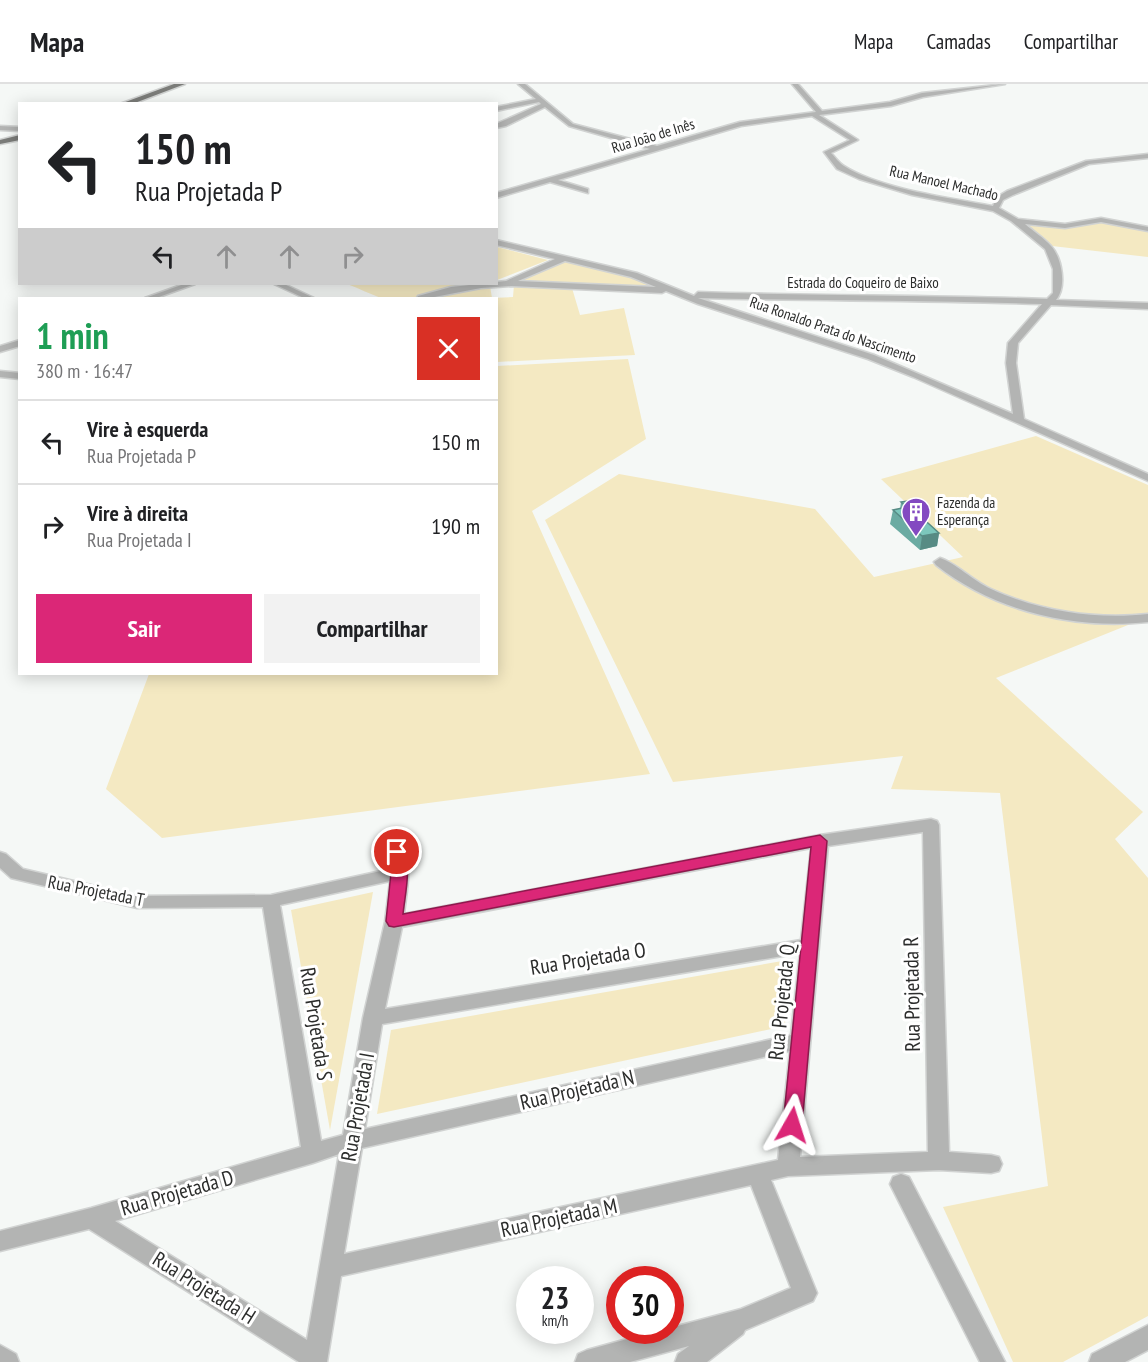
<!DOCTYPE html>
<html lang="pt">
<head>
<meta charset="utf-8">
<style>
	:root { --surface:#fff; --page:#f2f2f2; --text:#202124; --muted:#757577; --line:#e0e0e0; --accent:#db2777 }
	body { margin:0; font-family:"PT Sans Narrow",sans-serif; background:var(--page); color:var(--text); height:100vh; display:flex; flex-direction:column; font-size:22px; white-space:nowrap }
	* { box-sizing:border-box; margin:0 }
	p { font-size:20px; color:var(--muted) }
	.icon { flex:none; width:33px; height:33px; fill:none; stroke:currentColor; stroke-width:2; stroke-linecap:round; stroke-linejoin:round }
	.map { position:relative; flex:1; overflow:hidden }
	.panel { position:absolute; left:18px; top:213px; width:480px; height:378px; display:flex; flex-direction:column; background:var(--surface); border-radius:0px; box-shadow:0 3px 15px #0003 }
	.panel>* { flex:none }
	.guide { position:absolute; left:18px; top:18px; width:480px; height:183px; border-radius:0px; box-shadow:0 3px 15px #0003; background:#fff; color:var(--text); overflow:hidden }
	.speed { position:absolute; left:516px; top:1182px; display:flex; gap:12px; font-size:30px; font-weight:700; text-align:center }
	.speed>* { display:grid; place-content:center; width:78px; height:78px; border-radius:50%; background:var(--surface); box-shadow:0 3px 15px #0003; line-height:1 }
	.speed small { font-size:15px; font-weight:400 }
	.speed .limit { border:9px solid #d22; background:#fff; color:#111 }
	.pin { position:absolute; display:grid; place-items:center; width:51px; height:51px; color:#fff; margin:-26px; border:3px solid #fff; border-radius:50%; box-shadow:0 2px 6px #0007 }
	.me { position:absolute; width:66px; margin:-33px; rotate:6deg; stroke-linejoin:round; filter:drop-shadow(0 0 4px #0008) }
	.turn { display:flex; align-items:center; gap:21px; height:126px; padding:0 18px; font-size:27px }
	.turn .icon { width:78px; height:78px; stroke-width:2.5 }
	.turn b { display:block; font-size:42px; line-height:51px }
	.lanes { display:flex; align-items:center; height:57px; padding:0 18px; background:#0003; justify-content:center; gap:30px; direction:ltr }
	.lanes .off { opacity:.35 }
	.round { display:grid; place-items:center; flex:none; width:63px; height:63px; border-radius:0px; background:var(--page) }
	.headline { display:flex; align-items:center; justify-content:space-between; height:102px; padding:0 18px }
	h1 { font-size:36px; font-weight:700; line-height:45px; color:#1e9e55 }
	.cta { display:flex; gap:12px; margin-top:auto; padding:12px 18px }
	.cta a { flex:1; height:69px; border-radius:0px; background:var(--accent); color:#fff; font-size:24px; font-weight:700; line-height:69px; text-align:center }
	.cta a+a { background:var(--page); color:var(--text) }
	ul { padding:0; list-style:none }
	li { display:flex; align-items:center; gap:18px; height:84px; padding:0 18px; border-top:2px solid var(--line) }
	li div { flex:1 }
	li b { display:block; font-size:22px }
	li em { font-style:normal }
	header { display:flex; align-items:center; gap:36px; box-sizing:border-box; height:84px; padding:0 30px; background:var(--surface); border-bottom:2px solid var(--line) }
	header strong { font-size:28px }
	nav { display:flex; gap:33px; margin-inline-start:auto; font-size:21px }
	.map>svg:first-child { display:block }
</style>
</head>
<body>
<header>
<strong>Mapa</strong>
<nav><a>Mapa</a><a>Camadas</a><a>Compartilhar</a></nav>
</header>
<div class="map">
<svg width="1148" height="1278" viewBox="0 0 1148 1278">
	<rect width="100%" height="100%" fill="#f5f8f6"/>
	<g fill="#f4e9c2">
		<polygon points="1102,137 1148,147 1148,173 1052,162 1026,140 1061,143"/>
		<polygon points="497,163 548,176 497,196"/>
		<polygon points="563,177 618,189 658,204 518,196"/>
		<path d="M347,200h123c-27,3 -62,21 -88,14 -11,-3 -23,-10 -35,-14z"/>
		<polygon points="514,201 572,204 580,231 624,224 635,271 497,278 496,214 492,214 513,213"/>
		<polygon points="490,202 492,214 434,214"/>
		<polygon points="628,275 646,355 532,427 650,690 162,754 106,705 149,590 496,590 497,282"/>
		<polygon points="1036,352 1148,401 1148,533 996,594 1143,728 1115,755 1148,794 1148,1232 1063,1278 1013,1278 943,1123 1048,1102 1000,709 891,705 903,672 673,698 545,436 619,390 815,425 874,493 963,473 881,395"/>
		<polygon points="373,808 330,1046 291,826"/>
		<polygon points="788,876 785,942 377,1030 391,946"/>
	</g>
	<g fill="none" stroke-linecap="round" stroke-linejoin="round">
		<g stroke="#d1d3d2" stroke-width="3">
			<g id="minor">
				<path d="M518,0h7l48,40 84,22 83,-24 76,-10 -24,-28h6l24,27 68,-9 32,-9 83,-9 -82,13 -32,9 -72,9 39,25 -27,13c4,4 8,10 13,13 36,23 106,32 149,40l4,-9 10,-6 79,-30 62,-7v4l-59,6 -76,31 -10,5 -4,8 19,11 47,5 36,-6 47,9v4l-47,-9 -36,6 -40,-4c8,7 19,14 26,22 11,12 16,41 5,54l92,3v6l-97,-4 -33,38 -2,20 8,56 124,55v7l-235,-104 -45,-18 -170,-55 -32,-13 -4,2 -151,-7 -30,2 -52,10h-12l1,-2 33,-9 55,-6 49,-22 -59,-14v-5l141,33 57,23 4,-4c116,4 232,3 349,7l6,-6v-24l-8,-20 -34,-28 -18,-10 -81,-16 -53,-16 -22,-10 -13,-17 26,-12 -38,-24 -71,10 -183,54 30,9v4l-38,-11 -54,16v-5l154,-44 -81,-23 -24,-19 -39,19 -10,2v-4l45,-20 -2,-2 -43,9v-4l40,-8zM565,177l66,16 25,10 -138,-6zM698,214c115,3 229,2 344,6l-34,39 -2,20 7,51 -139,-59z"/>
				<polygon points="0,42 20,43 20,47 0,46"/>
				<polygon points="184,200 195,200 156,214 145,214"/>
				<polygon points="274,200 284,200 314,214 304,214"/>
				<polygon points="20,256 20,262 0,268 0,262"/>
				<polygon points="0,287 20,289 20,295 0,293"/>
				<path d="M940,474c14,4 35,24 51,31 48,22 105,31 157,25v8c-74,8 -154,-11 -212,-57l-2,-3z"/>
				<path d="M931,735l6,2 2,4 10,327 42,3 8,2 3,7 -3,7 -8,2 -52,-3 -151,6 -17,4 46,113 -4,8 -68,29 -2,4 -36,28h-32l3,-8 11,-8 -59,16h-55l3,-8 9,-4 73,-20h10v-2l71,-19 50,-21 -40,-103 -410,91 -14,86h-28l-210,-133 -89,22v-20l91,-23 210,-61 -38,-240 -126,1 -126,-30 -11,-10v-16l6,2 17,15 114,27 134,-1 119,-26 -1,-17 2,-4h12c10,18 3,46 1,66l416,-79zM923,748l5,320 -128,5 28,-311zM811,764l-10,92 -416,69 17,-82zM390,797l-5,41 -22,96 -20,117 -22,6 -41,-236zM800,869l-9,82 -426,94 17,-105zM790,967l-12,109 -434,94 18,-106zM339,1070l-32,186 -192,-119 198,-58z"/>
				<polygon points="901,1090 909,1093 1005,1278 980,1278 890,1100 893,1093"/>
				<polygon points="1148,1241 1148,1266 1125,1278 1089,1278 1092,1270"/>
				<polygon points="0,1261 16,1270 19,1278 0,1278"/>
			</g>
		</g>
		<g stroke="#d1d3d2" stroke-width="3">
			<g id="major">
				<polygon points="174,0 185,0 132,20 120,20"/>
				<polygon points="20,51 20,56 0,60 0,56"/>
			</g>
		</g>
		<use href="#minor" fill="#b3b4b3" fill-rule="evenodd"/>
		<use href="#major" fill="#7b7c79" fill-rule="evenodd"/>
	</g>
	<polygon fill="#6baba2" points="901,418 939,449 937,462 920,466 890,440 893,426 900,425"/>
	<g fill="#578b84">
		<polygon points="929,428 926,441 918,430"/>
		<polygon points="939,449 937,462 920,466 922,452"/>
	</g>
	<polygon fill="#7cc7bc" stroke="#578b84" stroke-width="1.5" points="915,416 929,428 918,430 939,449 922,452 893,426 907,423 901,418"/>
	<path fill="#db2777" stroke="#8e194d" stroke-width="1.5" d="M820,751l7,6 -25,284 -3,5 -7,3 -6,-3 -3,-5 28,-278 -417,80 -5,-1 -3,-5 5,-48 -1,-21 2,-4h11c9,18 2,46 0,66z"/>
	<defs>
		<g id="building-pin" transform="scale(1.5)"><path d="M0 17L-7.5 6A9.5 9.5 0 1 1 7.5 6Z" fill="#834ac1" stroke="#fff"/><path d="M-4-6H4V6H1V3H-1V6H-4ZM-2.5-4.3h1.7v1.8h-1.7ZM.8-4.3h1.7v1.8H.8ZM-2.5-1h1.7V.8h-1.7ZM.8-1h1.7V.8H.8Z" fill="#fff"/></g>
	</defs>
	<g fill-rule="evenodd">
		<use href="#building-pin" x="916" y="428"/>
	</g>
	<g text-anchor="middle" stroke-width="6" stroke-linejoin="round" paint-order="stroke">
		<g font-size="15" fill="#2c2d2c" stroke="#fff">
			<text transform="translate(653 52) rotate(-17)" y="5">Rua João de Inês</text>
			<text transform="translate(944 99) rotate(13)" y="5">Rua Manoel Machado</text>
			<text x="863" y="204">Estrada do Coqueiro de Baixo</text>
			<text transform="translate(833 246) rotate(19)" y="5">Rua Ronaldo Prata do Nascimento</text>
		</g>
		<g font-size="15" fill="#2c2d2c" stroke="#fff" text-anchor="start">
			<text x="937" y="424">Fazenda da<tspan x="937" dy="17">Esperança</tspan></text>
		</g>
		<g font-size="18" fill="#2c2d2c" stroke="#fff">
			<text transform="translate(96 807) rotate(11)" y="6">Rua Projetada T</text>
		</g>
		<g font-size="21" fill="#2c2d2c" stroke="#fff">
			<text transform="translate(588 875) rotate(-9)" y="7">Rua Projetada O</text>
			<text transform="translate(912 910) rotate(-91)" y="7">Rua Projetada R</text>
			<text transform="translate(782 918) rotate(-84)" y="7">Rua Projetada Q</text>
			<text transform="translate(316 940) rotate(81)" y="7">Rua Projetada S</text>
			<text transform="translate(577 1006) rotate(-13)" y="7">Rua Projetada N</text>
			<text transform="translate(358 1023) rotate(-80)" y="7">Rua Projetada I</text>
			<text transform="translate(177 1109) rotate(-16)" y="7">Rua Projetada D</text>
			<text transform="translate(559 1134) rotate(-12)" y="7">Rua Projetada M</text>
			<text transform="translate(204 1204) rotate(32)" y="7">Rua Projetada H</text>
		</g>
	</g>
</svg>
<div class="speed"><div>23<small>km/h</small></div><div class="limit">30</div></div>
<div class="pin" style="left:397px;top:768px;background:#d93025"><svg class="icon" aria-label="arrive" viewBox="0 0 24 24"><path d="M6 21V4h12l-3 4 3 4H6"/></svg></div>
<svg class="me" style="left:792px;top:1041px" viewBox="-20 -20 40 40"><path d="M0-17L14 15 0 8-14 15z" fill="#db2777" stroke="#fff" stroke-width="4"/></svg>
<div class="guide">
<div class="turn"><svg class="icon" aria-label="left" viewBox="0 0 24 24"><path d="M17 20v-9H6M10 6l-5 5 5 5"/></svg><div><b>150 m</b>Rua Projetada P</div></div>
<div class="lanes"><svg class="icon" aria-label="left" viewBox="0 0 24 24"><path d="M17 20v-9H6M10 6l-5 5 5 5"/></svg><svg class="icon off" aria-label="ahead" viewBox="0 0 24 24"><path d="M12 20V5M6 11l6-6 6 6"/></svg><svg class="icon off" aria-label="ahead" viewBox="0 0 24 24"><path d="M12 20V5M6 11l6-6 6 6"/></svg><svg class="icon off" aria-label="right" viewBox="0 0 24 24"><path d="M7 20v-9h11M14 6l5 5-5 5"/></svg></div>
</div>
<section class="panel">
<div class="headline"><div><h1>1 min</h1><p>380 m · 16:47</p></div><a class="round" style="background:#d93025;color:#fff"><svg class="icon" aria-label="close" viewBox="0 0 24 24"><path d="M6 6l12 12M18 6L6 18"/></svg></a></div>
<ul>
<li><svg class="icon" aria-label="left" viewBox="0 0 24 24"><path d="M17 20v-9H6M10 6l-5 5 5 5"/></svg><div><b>Vire à esquerda</b><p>Rua Projetada P</p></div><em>150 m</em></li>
<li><svg class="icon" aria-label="right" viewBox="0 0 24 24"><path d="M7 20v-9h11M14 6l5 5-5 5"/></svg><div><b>Vire à direita</b><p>Rua Projetada I</p></div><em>190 m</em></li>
</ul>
<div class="cta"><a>Sair</a><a>Compartilhar</a></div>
</section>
</div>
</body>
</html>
